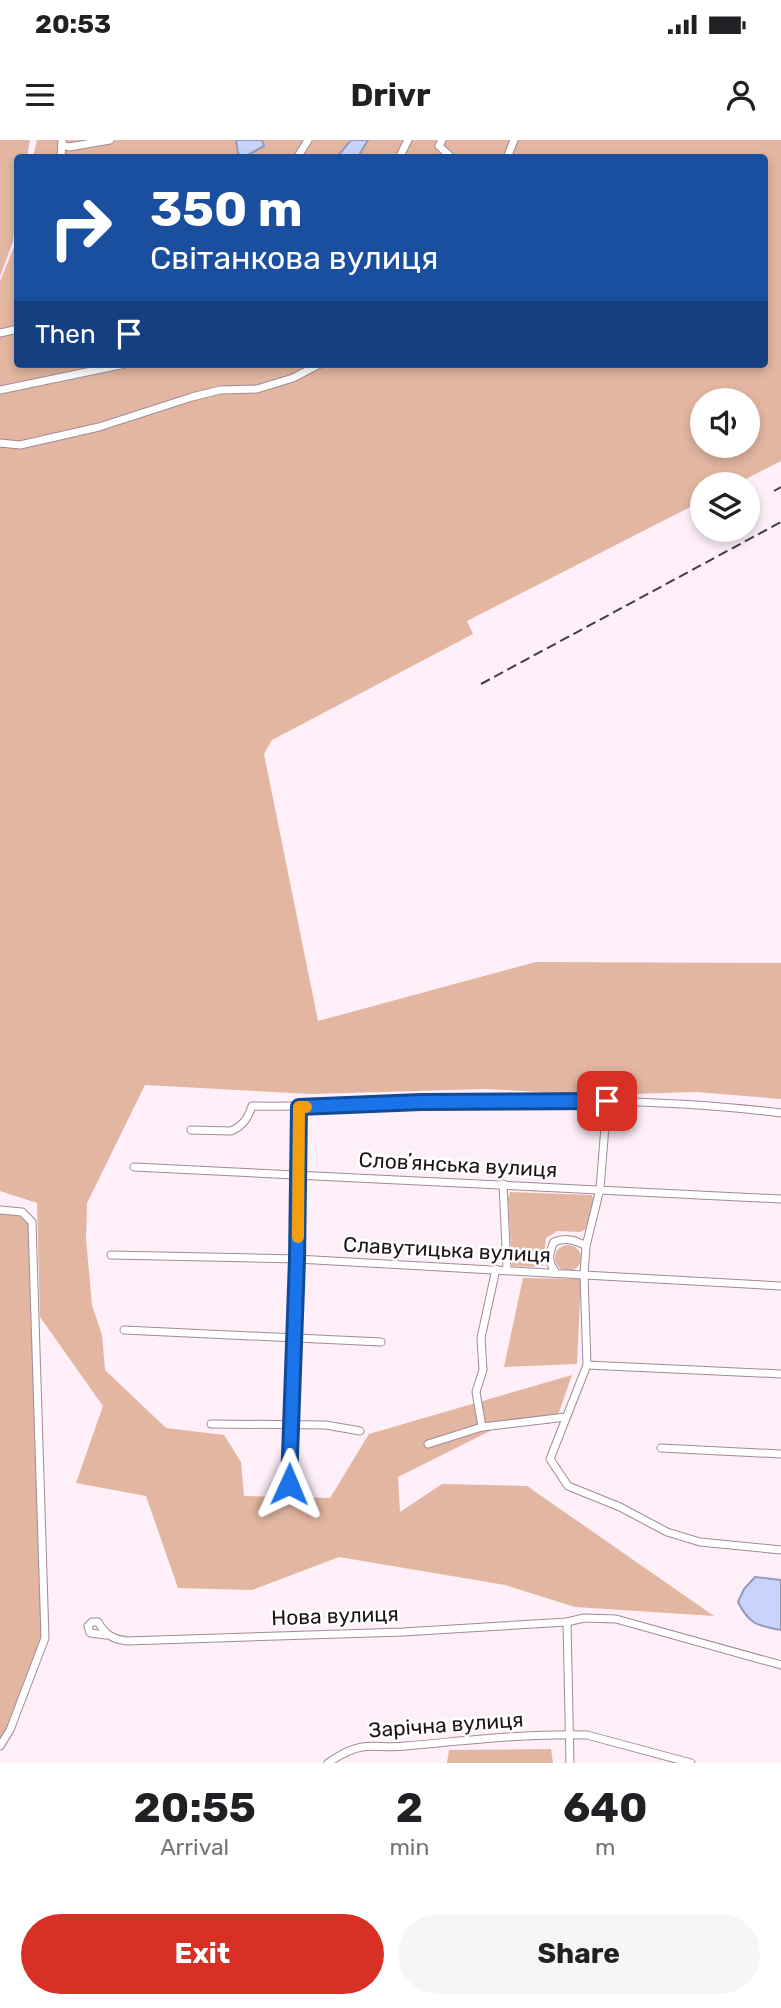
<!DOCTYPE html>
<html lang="en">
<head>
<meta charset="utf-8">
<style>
	:root { --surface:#fff; --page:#f6f6f6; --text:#202124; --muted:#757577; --accent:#d93025 }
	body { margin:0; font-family:Rubik,sans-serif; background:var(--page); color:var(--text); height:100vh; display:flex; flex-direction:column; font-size:26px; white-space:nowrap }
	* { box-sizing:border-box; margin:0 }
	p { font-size:23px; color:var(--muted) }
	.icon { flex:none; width:38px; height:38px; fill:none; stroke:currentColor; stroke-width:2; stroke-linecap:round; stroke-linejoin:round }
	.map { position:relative; height:1623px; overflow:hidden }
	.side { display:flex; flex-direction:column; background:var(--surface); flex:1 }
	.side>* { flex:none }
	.top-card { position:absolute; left:14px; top:14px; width:754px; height:214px; border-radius:7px; box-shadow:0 4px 10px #0003; background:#1a4fa0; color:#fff; overflow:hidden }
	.fabs { position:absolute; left:690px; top:248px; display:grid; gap:14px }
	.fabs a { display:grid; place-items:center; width:70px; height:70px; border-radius:50%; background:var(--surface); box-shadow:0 4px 10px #0003; font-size:35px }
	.pin { position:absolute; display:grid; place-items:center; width:60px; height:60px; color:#fff; margin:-30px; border-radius:14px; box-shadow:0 4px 10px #0006 }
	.me { position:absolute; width:77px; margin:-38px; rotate:1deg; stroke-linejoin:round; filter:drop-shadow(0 0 5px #0008) }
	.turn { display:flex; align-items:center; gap:24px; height:147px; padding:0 21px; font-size:32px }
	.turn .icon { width:91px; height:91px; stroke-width:2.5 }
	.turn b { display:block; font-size:49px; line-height:60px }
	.then { display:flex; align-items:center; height:66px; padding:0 21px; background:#0003; gap:14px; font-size:26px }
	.eta { display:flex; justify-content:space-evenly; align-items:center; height:119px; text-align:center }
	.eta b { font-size:42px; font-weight:700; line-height:49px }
	.cta { display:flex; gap:14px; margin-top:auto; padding:14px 21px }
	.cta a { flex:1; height:80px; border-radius:42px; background:var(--accent); color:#fff; font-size:28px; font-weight:700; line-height:80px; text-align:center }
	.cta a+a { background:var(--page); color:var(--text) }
	.status { display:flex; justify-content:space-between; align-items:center; height:49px; padding:0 35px; background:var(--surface); direction:ltr }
	.status svg { height:19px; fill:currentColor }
	header { display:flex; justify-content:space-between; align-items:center; height:91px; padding:0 21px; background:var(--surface); font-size:32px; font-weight:700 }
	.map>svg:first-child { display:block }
</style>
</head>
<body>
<div class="status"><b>20:53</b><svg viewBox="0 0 49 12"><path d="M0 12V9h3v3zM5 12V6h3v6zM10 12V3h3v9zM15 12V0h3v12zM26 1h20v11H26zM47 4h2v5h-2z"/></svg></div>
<header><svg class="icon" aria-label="menu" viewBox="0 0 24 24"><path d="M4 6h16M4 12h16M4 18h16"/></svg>Drivr<svg class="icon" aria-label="person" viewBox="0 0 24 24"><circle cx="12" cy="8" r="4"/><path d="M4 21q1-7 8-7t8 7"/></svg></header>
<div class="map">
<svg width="781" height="1623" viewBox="0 0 781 1623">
	<rect width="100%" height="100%" fill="#feeff9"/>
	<g fill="#e2b6a1" fill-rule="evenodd">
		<polygon points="0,0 30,0 27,17 18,18 17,68 13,101 0,137"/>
		<path d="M37,0h744v321l-47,24h-32v16l-235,120 6,13 -201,106 -8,14 54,267 218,-59 245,1v136l-85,-7 -96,3 -116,-6 -173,5 -166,-9 -58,118 -1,36 6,66 10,30 3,35 61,58 58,7 17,27 3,34 86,2 39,-64 203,-59 -15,43 -8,6h-45l-106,53 2,35 42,-28 85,2 187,130 -139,-9 -70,-22 -166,-28 -87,33 -74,-2 -32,-92 -70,-13 27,-77 -63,-89 -3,-114 -37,-12v-910l17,-41 1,124h747v-206l-732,-1zM702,261h45v45h-45z"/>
		<polygon points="510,1052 592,1055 594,1062 586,1089 580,1092 557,1091 546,1098 543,1125 537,1127 512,1126 508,1058"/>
		<polygon points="0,1072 20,1073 29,1082 42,1497 7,1588 0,1600"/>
		<circle cx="568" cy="1118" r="13"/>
		<polygon points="523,1138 581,1139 577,1224 504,1227"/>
		<polygon points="551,1609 553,1623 447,1623 449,1610"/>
	</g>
	<g fill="#c8d3fa" stroke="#949ab7" stroke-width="2">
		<polygon points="236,0 262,0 264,6 244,17 238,13"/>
		<polygon points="351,0 368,0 358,17 337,17"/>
		<path d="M755,1437l26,3v50c-24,-4 -32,-6 -43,-28l6,-13z"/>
	</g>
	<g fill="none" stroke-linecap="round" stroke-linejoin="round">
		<g stroke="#a18b99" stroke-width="9">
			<g id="minor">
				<polyline points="442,0 439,6 452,18"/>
				<polyline points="62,5 69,7 110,0"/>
				<polyline points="61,18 62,1"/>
				<polyline points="297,18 308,0"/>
				<polyline points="399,18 408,0"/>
				<polyline points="507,18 514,0"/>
				<polyline points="0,193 18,189"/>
				<polyline points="0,250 125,224"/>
				<polyline points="0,303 20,305 99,287 192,257 220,250 257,249 293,238 320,224"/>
				<polyline points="607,961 600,1049 586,1106 584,1134 587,1225 550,1319 568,1346 620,1367 667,1392 700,1402 781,1410"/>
				<path d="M191,990l40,1c12,-5 17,-13 21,-25 57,1 114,-2 171,-4 119,-2 240,-4 358,11"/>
				<polyline points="134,1027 781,1059"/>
				<polyline points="503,1044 507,1130"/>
				<polyline points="0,1070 22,1072 32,1082 45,1498 10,1590 0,1606"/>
				<polyline points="111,1115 297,1119 781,1146"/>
				<path d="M556,1133c-8,-11 -8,-18 -2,-31 12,-5 21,-2 32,4"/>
				<polyline points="124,1190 381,1202"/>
				<polyline points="587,1225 781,1234"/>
				<polyline points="211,1284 326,1285 360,1291"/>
				<polyline points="482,1287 476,1252 483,1230 481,1198 496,1129"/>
				<polyline points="428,1304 482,1287 566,1277"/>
				<polyline points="661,1308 781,1314"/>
				<polyline points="289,1344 297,1119 299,967"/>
				<polyline points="567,1482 570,1623"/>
				<path d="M106,1495l-16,-2 -2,-7 4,-4h6c8,13 14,17 29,19l276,-9 164,-10 17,-4 32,1 165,46"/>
				<path d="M328,1623c10,-7 21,-14 34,-16 13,-2 28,1 43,-1 60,-5 122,-13 182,-11l104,28"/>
			</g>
		</g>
		<use href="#minor" stroke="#fff" stroke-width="7"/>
		<g stroke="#463c43" stroke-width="2" stroke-dasharray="10 5" stroke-linecap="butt">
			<polyline points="774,351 781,347"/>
			<polyline points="481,544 781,382"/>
		</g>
	</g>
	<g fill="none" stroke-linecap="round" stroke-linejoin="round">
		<g stroke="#114b97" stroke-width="18">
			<polyline id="route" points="289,1344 297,1119 299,967 421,962 607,961"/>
		</g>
		<use href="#route" stroke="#1a73e8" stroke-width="12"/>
		<polyline stroke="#f59e0b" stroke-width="12" points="298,1097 299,967 306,967"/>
	</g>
	<g text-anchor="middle" stroke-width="5" stroke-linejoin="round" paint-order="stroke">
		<g font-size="21" fill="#1c141a" stroke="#fff">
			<text transform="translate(458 1025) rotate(3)" y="7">Словʼянська вулиця</text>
			<text transform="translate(447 1110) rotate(3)" y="7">Славутицька вулиця</text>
			<text transform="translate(335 1476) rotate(-2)" y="7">Нова вулиця</text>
			<text transform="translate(446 1585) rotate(-4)" y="7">Зарічна вулиця</text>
		</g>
	</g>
</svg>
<div class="fabs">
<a><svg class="icon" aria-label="sound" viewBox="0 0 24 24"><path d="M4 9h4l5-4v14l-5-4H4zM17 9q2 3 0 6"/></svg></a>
<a><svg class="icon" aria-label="layers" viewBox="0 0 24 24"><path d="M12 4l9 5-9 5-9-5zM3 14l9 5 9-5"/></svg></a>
</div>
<div class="pin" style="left:607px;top:961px;background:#d93025"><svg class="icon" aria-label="arrive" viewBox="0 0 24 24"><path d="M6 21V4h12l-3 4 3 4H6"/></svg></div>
<svg class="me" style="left:289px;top:1344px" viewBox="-20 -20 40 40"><path d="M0-17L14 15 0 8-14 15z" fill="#1a73e8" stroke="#fff" stroke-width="4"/></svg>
<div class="top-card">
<div class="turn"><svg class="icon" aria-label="right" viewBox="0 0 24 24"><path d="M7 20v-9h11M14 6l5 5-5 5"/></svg><div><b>350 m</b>Світанкова вулиця</div></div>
<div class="then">Then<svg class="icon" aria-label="arrive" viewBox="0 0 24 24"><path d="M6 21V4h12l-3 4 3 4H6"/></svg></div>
</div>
</div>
<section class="side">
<div class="eta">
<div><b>20:55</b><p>Arrival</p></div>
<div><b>2</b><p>min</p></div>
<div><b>640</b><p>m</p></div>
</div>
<div class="cta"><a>Exit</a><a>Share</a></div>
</section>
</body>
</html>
